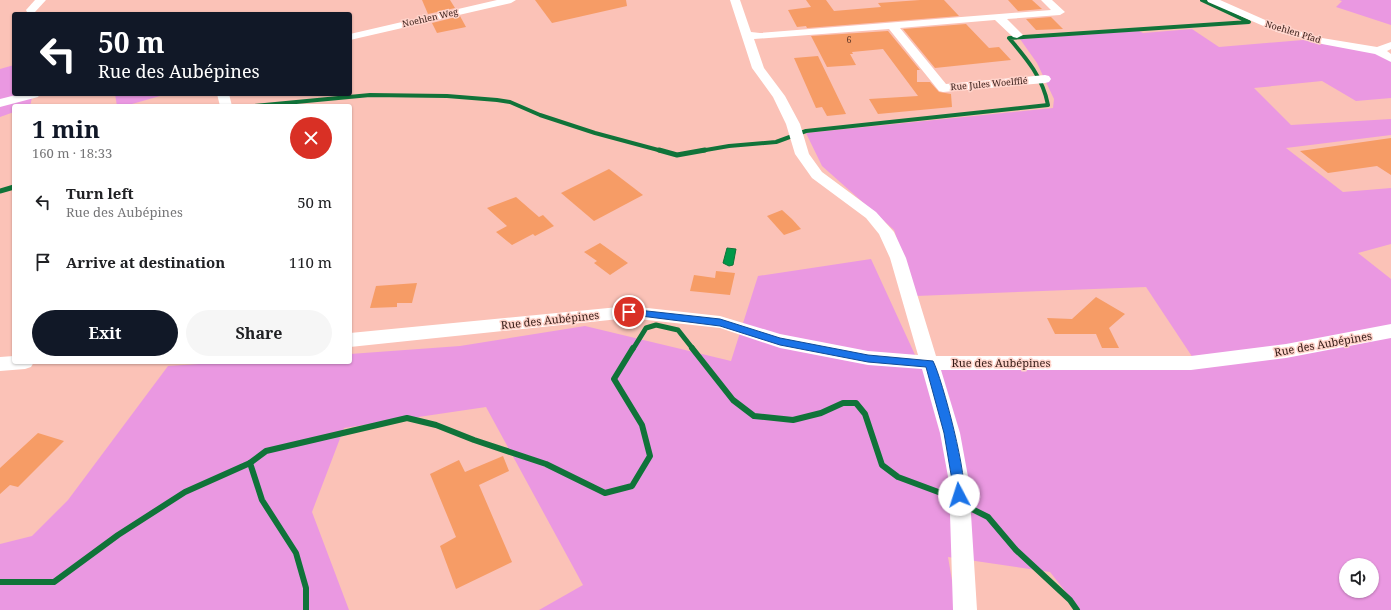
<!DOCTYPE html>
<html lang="en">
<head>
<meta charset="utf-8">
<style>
	:root { --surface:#fff; --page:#f6f6f6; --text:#202124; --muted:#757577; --accent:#111827 }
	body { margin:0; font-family:"Noto Serif",serif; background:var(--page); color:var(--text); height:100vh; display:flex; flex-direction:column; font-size:15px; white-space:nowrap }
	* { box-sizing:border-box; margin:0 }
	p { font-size:13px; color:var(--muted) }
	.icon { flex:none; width:22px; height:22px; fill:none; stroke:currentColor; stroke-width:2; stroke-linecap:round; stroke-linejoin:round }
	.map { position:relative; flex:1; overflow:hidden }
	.side { position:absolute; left:12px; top:104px; width:340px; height:260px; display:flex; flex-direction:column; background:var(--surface); border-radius:4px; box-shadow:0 1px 3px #0004 }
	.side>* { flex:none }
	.top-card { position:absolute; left:12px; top:12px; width:340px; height:84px; border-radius:4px; box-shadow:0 1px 3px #0004; background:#111827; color:#fff; overflow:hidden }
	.controls { position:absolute; left:1339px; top:558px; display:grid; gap:8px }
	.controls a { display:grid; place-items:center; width:40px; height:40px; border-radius:50%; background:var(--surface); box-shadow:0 1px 3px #0004; font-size:20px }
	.pin { position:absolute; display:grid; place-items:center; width:34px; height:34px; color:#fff; margin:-17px; border:2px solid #fff; border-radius:50%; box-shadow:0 1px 4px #0007 }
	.me { position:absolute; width:44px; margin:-22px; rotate:355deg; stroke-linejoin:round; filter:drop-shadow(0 0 3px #0008) }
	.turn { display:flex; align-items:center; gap:14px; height:84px; padding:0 20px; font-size:18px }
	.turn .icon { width:52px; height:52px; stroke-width:2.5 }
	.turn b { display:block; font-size:28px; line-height:34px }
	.round { display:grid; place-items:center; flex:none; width:42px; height:42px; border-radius:21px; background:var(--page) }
	.headline { display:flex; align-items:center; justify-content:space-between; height:68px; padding:0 20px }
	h1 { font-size:24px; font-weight:700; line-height:30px; color:var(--accent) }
	.cta { display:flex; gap:8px; margin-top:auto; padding:8px 20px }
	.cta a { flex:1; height:46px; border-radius:24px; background:var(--accent); color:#fff; font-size:16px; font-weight:700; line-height:46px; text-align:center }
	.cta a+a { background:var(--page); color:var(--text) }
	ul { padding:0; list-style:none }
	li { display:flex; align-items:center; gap:12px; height:60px; padding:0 20px }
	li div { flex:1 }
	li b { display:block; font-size:15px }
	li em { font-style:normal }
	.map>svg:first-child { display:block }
</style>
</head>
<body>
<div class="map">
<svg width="1391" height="610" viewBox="0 0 1391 610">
	<rect width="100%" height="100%" fill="#fbc2b7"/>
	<g fill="#ea98e1" fill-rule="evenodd">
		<polygon points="1339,0 1391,0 1391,25 1336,7 1342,1"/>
		<path d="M1192,29l27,18 84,-7 77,14 11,6v38l-35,3 -34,-20 -68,7 37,37 100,-6v16l-105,13 57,44 48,-4v56l-33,9 33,26v331h-311l-30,-38 -102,-15 9,53h-418l44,-25 -97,-178 -142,21 -32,84 37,98h-349v-66l32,-8 36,-36 100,-134 62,-4h120v-8l110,-8 125,-20 146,35 27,-85 113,-17 45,98 277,1 -47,-71 -230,9 -22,-66 -72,-64 -16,-33 247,-25 1,-9 -17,-36 -17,-24 119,-8 4,2zM1346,565h26v26h-26z"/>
		<polygon points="14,65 14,94 33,94 30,106 14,106 14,112 0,117 0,69"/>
		<polygon points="115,94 167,94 125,106 117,106"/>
	</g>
	<polygon fill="#009848" stroke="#107339" points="727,248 736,249 733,265 729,266 723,263"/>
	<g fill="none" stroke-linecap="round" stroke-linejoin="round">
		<g stroke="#107339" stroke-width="4">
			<polyline points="254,106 370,95 447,96 497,100 510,102 540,115 595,133 662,151"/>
			<path d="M700,151l29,-5 47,-4 30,-11 242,-26c-5,-27 -21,-46 -39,-67l240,-16 -47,-22"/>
		</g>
		<g stroke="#107339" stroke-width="5">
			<polyline points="659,150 677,155 705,150"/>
			<polyline points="0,191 14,187"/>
			<polyline points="633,349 646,328 656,325 678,330 693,349"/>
		</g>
		<g stroke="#107339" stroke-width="6">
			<polyline points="692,348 733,400 754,416 793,420 821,413 843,403 856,403 865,414 882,465 898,477 941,493 955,501"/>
			<polyline points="964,505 988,517 1016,550 1070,600 1077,610"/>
			<polyline points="0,582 54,582 118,535 185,492 250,463"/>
			<polyline points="306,610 306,588 296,553 262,500 250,463 266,451 407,418 436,425 474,440 546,464 605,493 632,486 650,456 642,425 614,379 633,348"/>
		</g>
	</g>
	<g fill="#f69c66">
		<polygon points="422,0 450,0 455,8 428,14"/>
		<polygon points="535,0 626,0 627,6 552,23"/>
		<polygon points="806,0 826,0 834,11 881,7 878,3 920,0 944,0 959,16 807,28 806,26 797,27 788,10 811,7"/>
		<polygon points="1008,0 1032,0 1042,9 1018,11"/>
		<polygon points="460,16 466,27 437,33 432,23"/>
		<polygon points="1051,17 1063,29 1036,30 1026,19"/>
		<polygon points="966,24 989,48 999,47 1011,60 935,68 903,29"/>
		<polygon points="888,31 920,70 917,70 917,82 930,82 939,92 951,94 952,107 878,114 869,99 918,96 883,49 852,52 853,54 850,54 856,65 827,67 811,36"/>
		<polygon points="818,56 846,114 827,116 822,107 816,108 794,58"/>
		<polygon points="1391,138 1391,175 1377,166 1328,173 1300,151"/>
		<polygon points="609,169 643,195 594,221 561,193"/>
		<polygon points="516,197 539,217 543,215 554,226 535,236 533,234 512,245 496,232 507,226 487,208"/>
		<polygon points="782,210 792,219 801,229 784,235 767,216"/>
		<polygon points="600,243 628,263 610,275 594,263 597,261 584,252"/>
		<polygon points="716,271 735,273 730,295 690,291 694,275 715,278"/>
		<polygon points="417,283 412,303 397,303 397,307 370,308 376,286"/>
		<polygon points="1096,297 1125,314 1109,328 1119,348 1102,348 1096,334 1055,334 1047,318 1072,319"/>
		<polygon points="38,433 64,441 18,487 10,485 0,494 0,468"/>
		<polygon points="503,456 509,471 479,485 512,562 456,589 440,546 456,537 430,474 459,460 465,472"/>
	</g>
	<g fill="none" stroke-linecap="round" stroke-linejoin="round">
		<g fill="#fff" fill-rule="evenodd">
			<polygon points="35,0 46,0 35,12 27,12 26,10"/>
			<polygon points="497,0 516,0 511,3 350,40 350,34"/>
			<polygon points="730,0 740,0 751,32 760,33 1051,10 1041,0 1052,0 1065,12 1060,15 1007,19 1023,35 1017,38 1013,37 995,20 900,28 946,84 1045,75 1049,76 1051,79 1049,82 1045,83 943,92 939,91 889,29 754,39 764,68 785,96 800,124 809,154 822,172 876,212 894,232 906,258 936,356 1191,356 1286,344 1391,324 1391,338 1286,358 1191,370 941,370 960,433 969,482 977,610 953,610 949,482 940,433 922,369 868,365 780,348 720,328 629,318 350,347 350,333 629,306 720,316 780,334 868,351 918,355 890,258 879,234 866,218 812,178 795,154 786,124 773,97 752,68"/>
			<polygon points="1207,0 1220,0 1272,23 1322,38 1377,47 1391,42 1391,49 1387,51 1391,54 1391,62 1375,54 1322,44 1277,32 1208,2"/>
			<polygon points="20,94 40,94 38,97 0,107 0,99"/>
			<polygon points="217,94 229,94 232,106 220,106"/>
			<polygon points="14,356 14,362 34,362 31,367 25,369 0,371 0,357"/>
		</g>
	</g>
	<path fill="#1a73e8" stroke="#114b97" d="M629,309l91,10 60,19 88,17 65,6c9,17 37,122 30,137l-4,2 -4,-2 -11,-65 -18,-66 -58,-5 -88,-17 -60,-19 -95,-12 -1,-2z"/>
	<g text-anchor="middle" stroke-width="3" stroke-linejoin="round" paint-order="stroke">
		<g font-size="9" fill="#361c17" stroke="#ffd3ca">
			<text transform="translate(430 18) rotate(-13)" y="3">Noehlen Weg</text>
			<text transform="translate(1293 32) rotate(17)" y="3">Noehlen Pfad</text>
			<text transform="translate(989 84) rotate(-5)" y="3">Rue Jules Woelfflé</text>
		</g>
		<g font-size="9" fill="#663c2b">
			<text x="849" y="43">6</text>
		</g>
		<g font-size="11" fill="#361c17" stroke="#ffd3ca">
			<text transform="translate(550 320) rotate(-6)" y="4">Rue des Aubépines</text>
			<text transform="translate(1323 344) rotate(-10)" y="4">Rue des Aubépines</text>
			<text x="1001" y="367">Rue des Aubépines</text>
		</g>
	</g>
</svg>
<div class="controls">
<a><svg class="icon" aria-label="sound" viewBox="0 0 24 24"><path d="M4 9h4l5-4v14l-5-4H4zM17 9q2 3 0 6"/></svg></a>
</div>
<div class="pin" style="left:629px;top:312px;background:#d93025"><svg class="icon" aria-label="arrive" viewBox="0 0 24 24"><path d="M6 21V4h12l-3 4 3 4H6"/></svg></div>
<svg class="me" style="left:959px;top:495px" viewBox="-20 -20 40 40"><circle r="19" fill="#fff"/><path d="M0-13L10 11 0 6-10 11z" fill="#1a73e8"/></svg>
<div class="top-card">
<div class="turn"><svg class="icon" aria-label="left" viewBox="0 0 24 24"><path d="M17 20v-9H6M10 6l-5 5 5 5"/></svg><div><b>50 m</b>Rue des Aubépines</div></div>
</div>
<section class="side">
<div class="headline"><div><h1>1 min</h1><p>160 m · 18:33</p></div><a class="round" style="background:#d93025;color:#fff"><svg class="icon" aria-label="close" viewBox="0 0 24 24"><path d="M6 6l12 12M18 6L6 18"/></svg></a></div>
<ul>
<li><svg class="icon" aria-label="left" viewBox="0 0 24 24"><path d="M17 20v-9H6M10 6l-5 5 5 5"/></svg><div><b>Turn left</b><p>Rue des Aubépines</p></div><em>50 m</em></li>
<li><svg class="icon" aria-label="arrive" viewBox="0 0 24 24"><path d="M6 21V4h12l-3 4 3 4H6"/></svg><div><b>Arrive at destination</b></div><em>110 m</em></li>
</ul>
<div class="cta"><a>Exit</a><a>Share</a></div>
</section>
</div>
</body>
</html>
